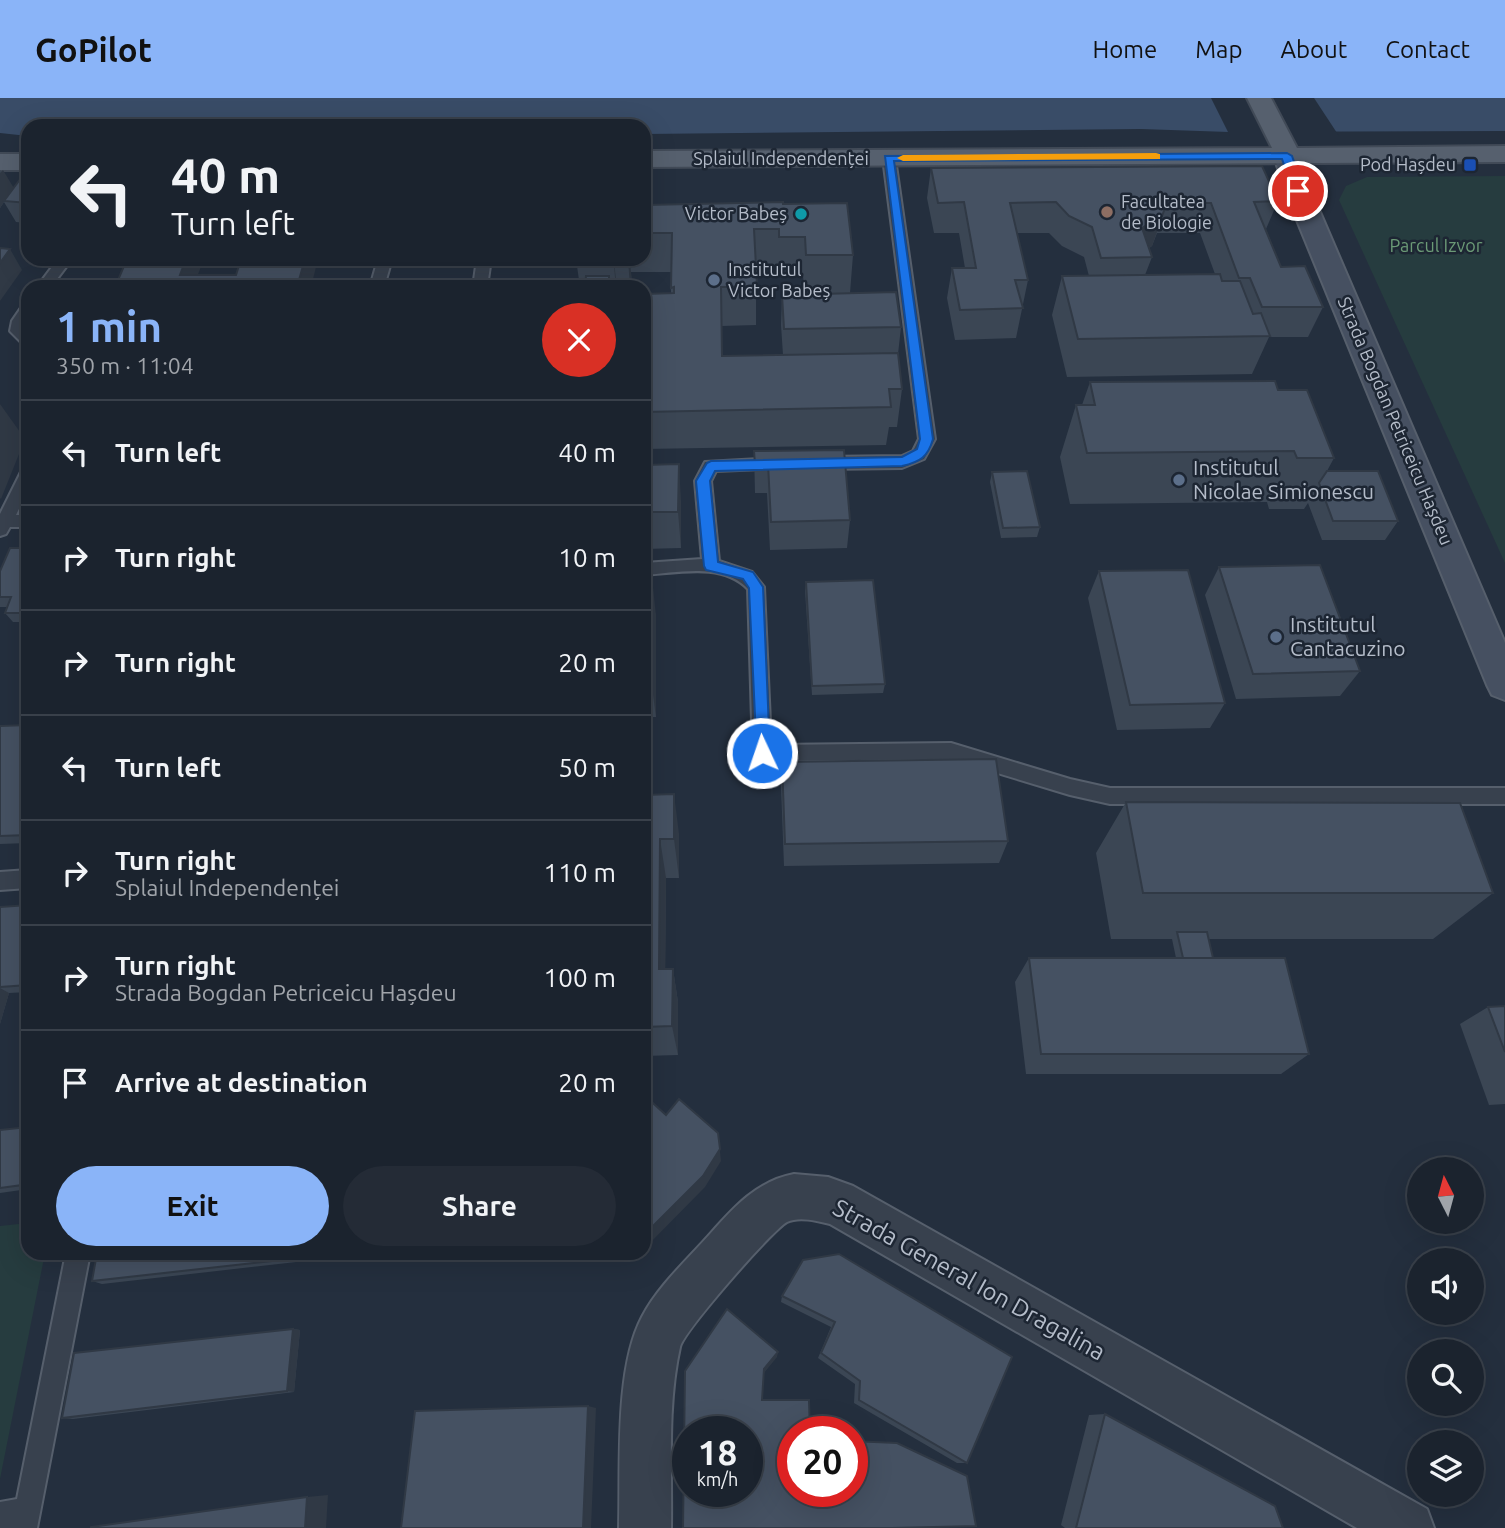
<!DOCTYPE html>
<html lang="en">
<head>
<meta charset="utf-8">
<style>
	:root { --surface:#1b232e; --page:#242b36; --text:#f1f3f6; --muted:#a0a4aa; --line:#39404a; --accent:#8ab4f8 }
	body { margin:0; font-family:Ubuntu,sans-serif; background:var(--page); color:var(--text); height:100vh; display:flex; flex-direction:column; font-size:26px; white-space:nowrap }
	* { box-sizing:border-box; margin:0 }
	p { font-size:23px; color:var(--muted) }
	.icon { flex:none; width:38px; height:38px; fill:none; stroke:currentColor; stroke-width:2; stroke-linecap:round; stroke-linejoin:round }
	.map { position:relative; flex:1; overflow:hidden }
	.side { position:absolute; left:21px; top:182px; width:630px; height:980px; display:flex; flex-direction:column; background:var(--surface); border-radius:21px; box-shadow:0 7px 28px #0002,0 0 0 2px var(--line) }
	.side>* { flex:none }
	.top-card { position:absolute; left:21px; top:21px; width:630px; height:147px; border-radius:21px; box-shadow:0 7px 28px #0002,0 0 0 2px var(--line); background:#1b232e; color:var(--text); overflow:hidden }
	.needle { width:46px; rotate:354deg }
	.fabs { position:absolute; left:1407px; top:1059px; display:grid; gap:14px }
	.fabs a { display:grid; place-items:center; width:77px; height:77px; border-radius:50%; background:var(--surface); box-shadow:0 7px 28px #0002,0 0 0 2px var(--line); font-size:35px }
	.speed { position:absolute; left:672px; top:1318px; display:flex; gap:14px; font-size:35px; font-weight:700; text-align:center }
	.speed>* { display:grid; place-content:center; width:91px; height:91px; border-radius:50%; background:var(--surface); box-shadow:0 7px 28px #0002,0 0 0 2px var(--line); line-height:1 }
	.speed small { font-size:18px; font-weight:400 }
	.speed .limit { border:10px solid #d22; background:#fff; color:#111 }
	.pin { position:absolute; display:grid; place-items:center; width:60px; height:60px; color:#fff; margin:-30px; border:4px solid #fff; border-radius:50%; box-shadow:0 2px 7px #0007 }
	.me { position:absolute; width:77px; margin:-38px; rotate:357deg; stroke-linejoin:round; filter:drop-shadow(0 0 5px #0008) }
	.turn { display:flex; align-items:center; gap:24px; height:147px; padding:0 35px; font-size:32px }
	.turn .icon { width:91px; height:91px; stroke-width:2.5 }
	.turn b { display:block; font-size:49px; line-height:60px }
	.round { display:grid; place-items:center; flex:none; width:74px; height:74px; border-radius:37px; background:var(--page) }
	.overview { display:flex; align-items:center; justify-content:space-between; height:119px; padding:0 35px }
	h1 { font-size:42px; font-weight:600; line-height:52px; color:var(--accent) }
	.action { display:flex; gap:14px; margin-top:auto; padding:14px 35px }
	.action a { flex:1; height:80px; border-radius:42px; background:var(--accent); color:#111; font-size:28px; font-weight:600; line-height:80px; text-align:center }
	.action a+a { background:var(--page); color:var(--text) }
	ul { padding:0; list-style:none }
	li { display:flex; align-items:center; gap:21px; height:105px; padding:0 35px; border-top:2px solid var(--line) }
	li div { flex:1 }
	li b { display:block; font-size:26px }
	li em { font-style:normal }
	header { display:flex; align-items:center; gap:42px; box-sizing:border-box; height:98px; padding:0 35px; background:var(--accent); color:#111 }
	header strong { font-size:33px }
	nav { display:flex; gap:38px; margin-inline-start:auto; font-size:24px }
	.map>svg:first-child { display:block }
</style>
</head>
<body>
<header>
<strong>GoPilot</strong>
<nav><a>Home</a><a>Map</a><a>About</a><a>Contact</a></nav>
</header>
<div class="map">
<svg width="1505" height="1430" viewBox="0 0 1505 1430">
	<rect width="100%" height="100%" fill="#242f3e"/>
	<g fill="#263c3f">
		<polygon points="1505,78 1505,465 1339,102 1346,88 1367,79"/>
		<polygon points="28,1125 28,1155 45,1155 0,1381 0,1128"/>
	</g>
	<polygon fill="#394c67" points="0,0 1505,0 1505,33 1229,34 1141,31 644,36 644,28 28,28 28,38 0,35"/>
	<polygon fill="#242f3e" points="1211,0 1314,0 1339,38 1230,38"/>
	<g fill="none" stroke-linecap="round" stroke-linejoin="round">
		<g stroke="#565f6c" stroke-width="4">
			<g id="lane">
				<polygon points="889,56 895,60 935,341 924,361 902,370 820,371 812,365 820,359 902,358 913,353 919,341 883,60"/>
				<polygon points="58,161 72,161 51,189 37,189"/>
				<polygon points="378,161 392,161 384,189 370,189"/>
				<polygon points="477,161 491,161 487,189 473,189"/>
				<polygon points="28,205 24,232 28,235 28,248 23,246 10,233 12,223 23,207"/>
				<path d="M779,360l6,2 2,4 -2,4 -69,3 -5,10 8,80 33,11 12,15 7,158 180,-2 119,36 40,9h395v16h-395l-40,-9 -119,-36 -189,2 -7,-2 -2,-6 -5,-164c-26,-27 -70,-16 -104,-14v-12l58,-4 -7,-78 10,-19z"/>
				<polygon points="28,370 28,392 16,417 28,417 28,429 10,429 6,436 0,438 0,416 22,372"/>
				<polygon points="28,772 28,790 0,792 0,774"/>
				<polygon points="66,1155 90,1155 37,1430 0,1430 0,1404 17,1401"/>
			</g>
		</g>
		<g stroke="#565f6c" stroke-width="4">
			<path id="street" d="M794,1076l34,3 25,9 574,323 7,19h-77l-527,-304c-12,-3 -31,-8 -43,-2 -15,8 -103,109 -107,125 -13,58 -8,122 -9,181h-52c2,-60 -5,-158 23,-211 16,-31 45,-57 68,-83 24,-27 47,-53 84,-60z"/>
		</g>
		<g stroke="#565f6c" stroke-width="4">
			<polygon id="secondary" points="1287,50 1296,53 1311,93 1505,545 1505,602 1492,597 1487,587 1285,93 1274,58 1278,53"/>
		</g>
		<g stroke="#414a57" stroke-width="4">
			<g id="primary">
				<polygon points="1247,0 1271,0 1297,50 1505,48 1505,64 644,69 644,53 1272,50"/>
				<rect x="0" y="56" width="28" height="16"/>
			</g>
		</g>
		<use href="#lane" fill="#38414e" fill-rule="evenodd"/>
		<use href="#street" fill="#38414e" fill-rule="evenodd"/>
		<use href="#secondary" fill="#465061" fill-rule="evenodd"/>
		<use href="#primary" fill="#56606e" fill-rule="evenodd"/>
	</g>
	<g fill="#3b4654" fill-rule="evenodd">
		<path d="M931,70l347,33 -12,28 15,38 42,40 -15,30h-39l-17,37 -185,3 -15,-62 10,-39h27l-5,-19 -22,-11 -13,-13h-32l11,47 -12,58 -61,2 -8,-42 5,-30h13l-6,-35h-25l-7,-35zM1157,135h43l15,41 -70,1 7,-18 -3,-9 3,-2z"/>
		<polygon points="0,72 13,90 28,73 28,125 16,124 4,104 0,110"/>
		<path d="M783,106l70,51 -3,38 51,34 -3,27 4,35 -5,38h-8l-3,18 -242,4v-155l27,-1v-21h-40l1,15h-52l-4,-28h68v-54zM756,170h22v8h25l2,18 -23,1 -1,30 2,30 -61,1v-30l34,-1z"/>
		<polygon points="1090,284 1278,292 1334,360 1327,373 1398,423 1385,442 1322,442 1308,405 1304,411 1269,411 1267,404 1070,406 1060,359 1076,307 1082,307"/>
		<polygon points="754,353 850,422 847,450 770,452 767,395 755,395"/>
		<polygon points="644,367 681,403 681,450 644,451"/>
		<polygon points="992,374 1040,429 1037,439 1001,440 990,384"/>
		<polygon points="28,450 28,524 13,524 5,515 7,509 0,509 0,473"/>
		<polygon points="1219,469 1360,573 1340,598 1236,601 1205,497"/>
		<polygon points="644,470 656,518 656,619 644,619"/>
		<polygon points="1099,473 1225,605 1210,630 1117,632 1088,500"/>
		<polygon points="806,484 885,586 883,595 812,597 805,493"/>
		<polygon points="28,627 28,745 0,746 0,628"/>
		<polygon points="782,664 1008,743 999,765 784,768 781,688"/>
		<polygon points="644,697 679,736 679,780 666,780 665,871 673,871 678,904 678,957 644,958"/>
		<polygon points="1126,704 1493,795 1433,841 1209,841 1213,860 1309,956 1281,976 1026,976 1015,884 1029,860 1176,860 1172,841 1111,841 1096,755"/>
		<polygon points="28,807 28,894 9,895 0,926 0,809"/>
		<polygon points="1505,908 1505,1006 1489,1007 1460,926 1488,909"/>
		<polygon points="28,1029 28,1091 0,1095 0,1032"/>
		<polygon points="333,1155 332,1160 102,1186 92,1183"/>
		<polygon points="803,1162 967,1365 957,1365 854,1305 855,1286 818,1260 831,1229 781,1204 782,1198"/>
		<polygon points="293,1231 300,1232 294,1294 73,1321 62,1320"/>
		<polygon points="1105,1316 1283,1430 1065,1430 1061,1427 1089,1317"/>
	</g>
	<g fill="#303945">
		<polygon points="3,72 15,92 4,103 4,104 0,110 0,75"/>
		<polygon points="1167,105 1152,148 1133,160 1142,130"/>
		<polygon points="10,151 22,172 0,203 0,165"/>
		<polygon points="186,161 204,161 193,189 180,177"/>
		<polygon points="305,161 318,161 311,189 297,189"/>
		<polygon points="628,161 630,161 632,189 630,189"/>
		<polygon points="614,164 617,189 616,189 614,169"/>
		<polygon points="0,306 25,341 1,401 0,400"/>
		<polygon points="679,366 681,403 681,450 678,414"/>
		<polygon points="651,470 656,518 656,619 650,574"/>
		<polygon points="674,696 679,736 679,780 674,741"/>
		<polygon points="660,741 666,780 665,904 659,871"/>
		<polygon points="673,871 678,904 678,957 672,928"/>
		<polygon points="0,890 9,895 0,926"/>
		<polygon points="718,1035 721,1063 705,1089 644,1151 644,1137"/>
		<polygon points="28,1051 28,1089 22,1087"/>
		<polygon points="326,1155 333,1155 332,1160 326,1157"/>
		<polygon points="293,1231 300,1232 294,1294 287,1293"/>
		<polygon points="778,1254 777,1259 764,1275 764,1271"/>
		<polygon points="588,1308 596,1310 591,1430 583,1430"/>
		<polygon points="328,1397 326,1430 305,1430 307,1399"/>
	</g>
	<g fill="#455162" stroke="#303945" stroke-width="2" fill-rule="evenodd">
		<polygon points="1262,68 1278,103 1254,104 1281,169 1305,168 1323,209 1262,209 1250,180 1239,180 1211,105 1167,105 1162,118 1142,130 1152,159 1101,160 1092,129 1069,118 1056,104 1010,105 1028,182 1015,182 1023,210 960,212 952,170 976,170 964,104 938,105 931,70"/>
		<polygon points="27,72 28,73 28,105 4,103"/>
		<polygon points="783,104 783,106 847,105 853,157 806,157 805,139 779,139 779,131 754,131 757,188 721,189 722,258 898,255 902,291 889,291 891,309 644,314 644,196 674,195 674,189 671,190 672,135 644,135 644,107"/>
		<polygon points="0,150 10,151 0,165"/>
		<polygon points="127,161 186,161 180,177 236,177 241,161 305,161 297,189 115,189"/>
		<polygon points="582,161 628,161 628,164 614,164 614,169 582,169"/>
		<polygon points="1220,176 1222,183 1240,183 1253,216 1261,215 1270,238 1078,241 1062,178"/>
		<polygon points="586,178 609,178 609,189 629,189 585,189"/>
		<polygon points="562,187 562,189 486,189 486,188"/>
		<polygon points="896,194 901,229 784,231 782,197"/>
		<polygon points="1275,283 1278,292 1307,292 1334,360 1297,360 1294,353 1087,355 1076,307 1095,307 1090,284"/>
		<polygon points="844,352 850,422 771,424 768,366 755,366 754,353"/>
		<polygon points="679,366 678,414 644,414 644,367"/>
		<polygon points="1027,373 1040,429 1003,430 992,374"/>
		<polygon points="1327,373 1378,373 1398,423 1333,423 1319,385"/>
		<polygon points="10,450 28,450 28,515 5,515 11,499 0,499 0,473"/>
		<polygon points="1320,467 1360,573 1253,576 1219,469"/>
		<polygon points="644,470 651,470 650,574 644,574"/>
		<polygon points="1188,472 1225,605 1130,607 1099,473"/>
		<polygon points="873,482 885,586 812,588 806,484"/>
		<polygon points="28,627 28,737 0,738 0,628"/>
		<polygon points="996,661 1008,743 785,746 782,664"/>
		<polygon points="674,696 674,741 660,741 659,871 673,871 672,928 644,929 644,697"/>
		<polygon points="1126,704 1460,705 1493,795 1143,795"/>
		<polygon points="28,807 28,887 0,889 0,809"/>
		<polygon points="1177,834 1207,834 1213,860 1183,860"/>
		<polygon points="1029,860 1285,860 1309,956 1041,956"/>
		<polygon points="1505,908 1505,954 1488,909"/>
		<polygon points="644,997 666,1017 679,1001 718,1035 720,1051 703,1078 644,1137"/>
		<polygon points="28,1029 28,1051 22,1087 0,1090 0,1032"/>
		<polygon points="97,1155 326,1155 326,1157 92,1183"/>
		<polygon points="839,1156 1012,1259 967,1365 859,1302 860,1283 821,1255 835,1224 782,1198 803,1162"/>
		<path d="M727,1211l51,43 -14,17 -2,31h47l1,32h-17v59h59v-50l45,2 70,33 9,50 -84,2h-209l2,-157zM688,1334h59v59h-59z"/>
		<polygon points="293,1231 287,1293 62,1320 74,1255"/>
		<polygon points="588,1308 583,1430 401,1430 415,1313"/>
		<polygon points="1105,1316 1275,1408 1283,1430 1076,1430"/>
		<polygon points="307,1399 305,1430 91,1430 91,1429"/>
	</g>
	<path fill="#1a73e8" stroke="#114b97" stroke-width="2" d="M1287,55l5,3 12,35 -2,2 -9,-2 -11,-32 -388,2 39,278c-5,18 -13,23 -31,27l-187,5 -5,10 8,81 35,10 10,15 7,166 -2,5h-11l-8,-170 -6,-9 -37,-9 -2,-4 -8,-85 11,-18 4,-2 191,-4 15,-8 3,-10 -35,-283z"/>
	<polygon fill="#f59e0b" points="1156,55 1160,56 1160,61 903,63 897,60 903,57"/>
	<rect fill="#1a4fb4" stroke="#1d2633" stroke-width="2.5" x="1463" y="60" width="14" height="14" rx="3.5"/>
	<circle fill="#8d6e63" stroke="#1d2633" stroke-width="2.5" cx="1107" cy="114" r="7"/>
	<circle fill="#0f9aa8" stroke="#1d2633" stroke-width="2.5" cx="801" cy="116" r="7"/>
	<g fill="#5c6f8a" stroke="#1d2633" stroke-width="2.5">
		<circle cx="714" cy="182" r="7"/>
		<circle cx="1179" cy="382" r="7"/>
		<circle cx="1276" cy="539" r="7"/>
	</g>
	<g text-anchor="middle" stroke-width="5" stroke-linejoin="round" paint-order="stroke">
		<g font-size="18" fill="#b4bcc9" stroke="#1d2633">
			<text x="781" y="67">Splaiul Independenței</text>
			<text transform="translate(1395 323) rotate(67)" y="6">Strada Bogdan Petriceicu Hașdeu</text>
		</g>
		<g font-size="18" fill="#b4bcc9" stroke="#1d2633" text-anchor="end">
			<text x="1456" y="73">Pod Hașdeu</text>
			<text x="1121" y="110" text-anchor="start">Facultatea<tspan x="1121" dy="21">de Biologie</tspan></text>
			<text x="787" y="122">Victor Babeș</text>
			<text x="728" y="178" text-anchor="start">Institutul<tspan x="728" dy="21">Victor Babeș</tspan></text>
		</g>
		<g font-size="18" fill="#6b9a76" stroke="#1d2633">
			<text x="1436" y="154">Parcul Izvor</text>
		</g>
		<g font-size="21" fill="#b4bcc9" stroke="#1d2633" text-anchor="start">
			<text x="1193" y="377">Institutul<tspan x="1193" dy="24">Nicolae Simionescu</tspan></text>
			<text x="1290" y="534">Institutul<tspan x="1290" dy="24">Cantacuzino</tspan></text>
		</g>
		<g font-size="24" fill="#b4bcc9" stroke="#1d2633">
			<text transform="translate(969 1182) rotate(29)" y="8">Strada General Ion Dragalina</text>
		</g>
	</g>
</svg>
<div class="fabs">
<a><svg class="needle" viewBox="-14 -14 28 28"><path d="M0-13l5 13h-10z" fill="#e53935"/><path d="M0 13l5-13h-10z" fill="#a0a4aa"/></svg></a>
<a><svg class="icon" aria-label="sound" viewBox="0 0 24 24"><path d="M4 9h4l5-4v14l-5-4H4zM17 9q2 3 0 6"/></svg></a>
<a><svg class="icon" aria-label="search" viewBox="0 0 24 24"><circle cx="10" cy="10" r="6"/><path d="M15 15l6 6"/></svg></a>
<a><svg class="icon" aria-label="layers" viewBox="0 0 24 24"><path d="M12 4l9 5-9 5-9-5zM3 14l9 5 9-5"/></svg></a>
</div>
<div class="speed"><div>18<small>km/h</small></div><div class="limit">20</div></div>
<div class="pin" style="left:1298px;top:93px;background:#d93025"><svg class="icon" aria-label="arrive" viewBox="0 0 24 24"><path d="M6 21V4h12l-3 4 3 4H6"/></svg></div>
<svg class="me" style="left:762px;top:655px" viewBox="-20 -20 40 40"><circle r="17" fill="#1a73e8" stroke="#fff" stroke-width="3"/><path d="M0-11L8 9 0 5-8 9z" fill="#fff"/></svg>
<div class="top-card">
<div class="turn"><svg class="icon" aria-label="left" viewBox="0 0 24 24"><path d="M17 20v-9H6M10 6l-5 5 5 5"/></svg><div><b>40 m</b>Turn left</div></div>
</div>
<section class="side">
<div class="overview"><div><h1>1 min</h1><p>350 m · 11:04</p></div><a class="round" style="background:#d93025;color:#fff"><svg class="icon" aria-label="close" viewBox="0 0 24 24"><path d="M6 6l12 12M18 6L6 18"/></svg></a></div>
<ul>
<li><svg class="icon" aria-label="left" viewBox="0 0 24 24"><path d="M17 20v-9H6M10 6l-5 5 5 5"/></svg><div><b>Turn left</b></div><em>40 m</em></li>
<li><svg class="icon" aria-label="right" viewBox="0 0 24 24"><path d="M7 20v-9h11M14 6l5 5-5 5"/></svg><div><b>Turn right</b></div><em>10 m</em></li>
<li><svg class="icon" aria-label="right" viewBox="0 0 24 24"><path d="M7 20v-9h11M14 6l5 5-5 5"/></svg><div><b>Turn right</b></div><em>20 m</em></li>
<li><svg class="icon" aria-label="left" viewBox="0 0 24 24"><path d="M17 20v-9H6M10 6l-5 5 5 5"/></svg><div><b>Turn left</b></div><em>50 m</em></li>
<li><svg class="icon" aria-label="right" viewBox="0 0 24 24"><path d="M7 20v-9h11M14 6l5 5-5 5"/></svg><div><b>Turn right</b><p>Splaiul Independenței</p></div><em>110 m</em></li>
<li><svg class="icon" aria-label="right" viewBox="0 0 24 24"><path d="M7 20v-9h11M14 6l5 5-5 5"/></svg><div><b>Turn right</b><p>Strada Bogdan Petriceicu Hașdeu</p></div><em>100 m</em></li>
<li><svg class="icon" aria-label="arrive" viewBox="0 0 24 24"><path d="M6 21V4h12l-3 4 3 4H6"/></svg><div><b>Arrive at destination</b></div><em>20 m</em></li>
</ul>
<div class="action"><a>Exit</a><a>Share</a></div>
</section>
</div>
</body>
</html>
